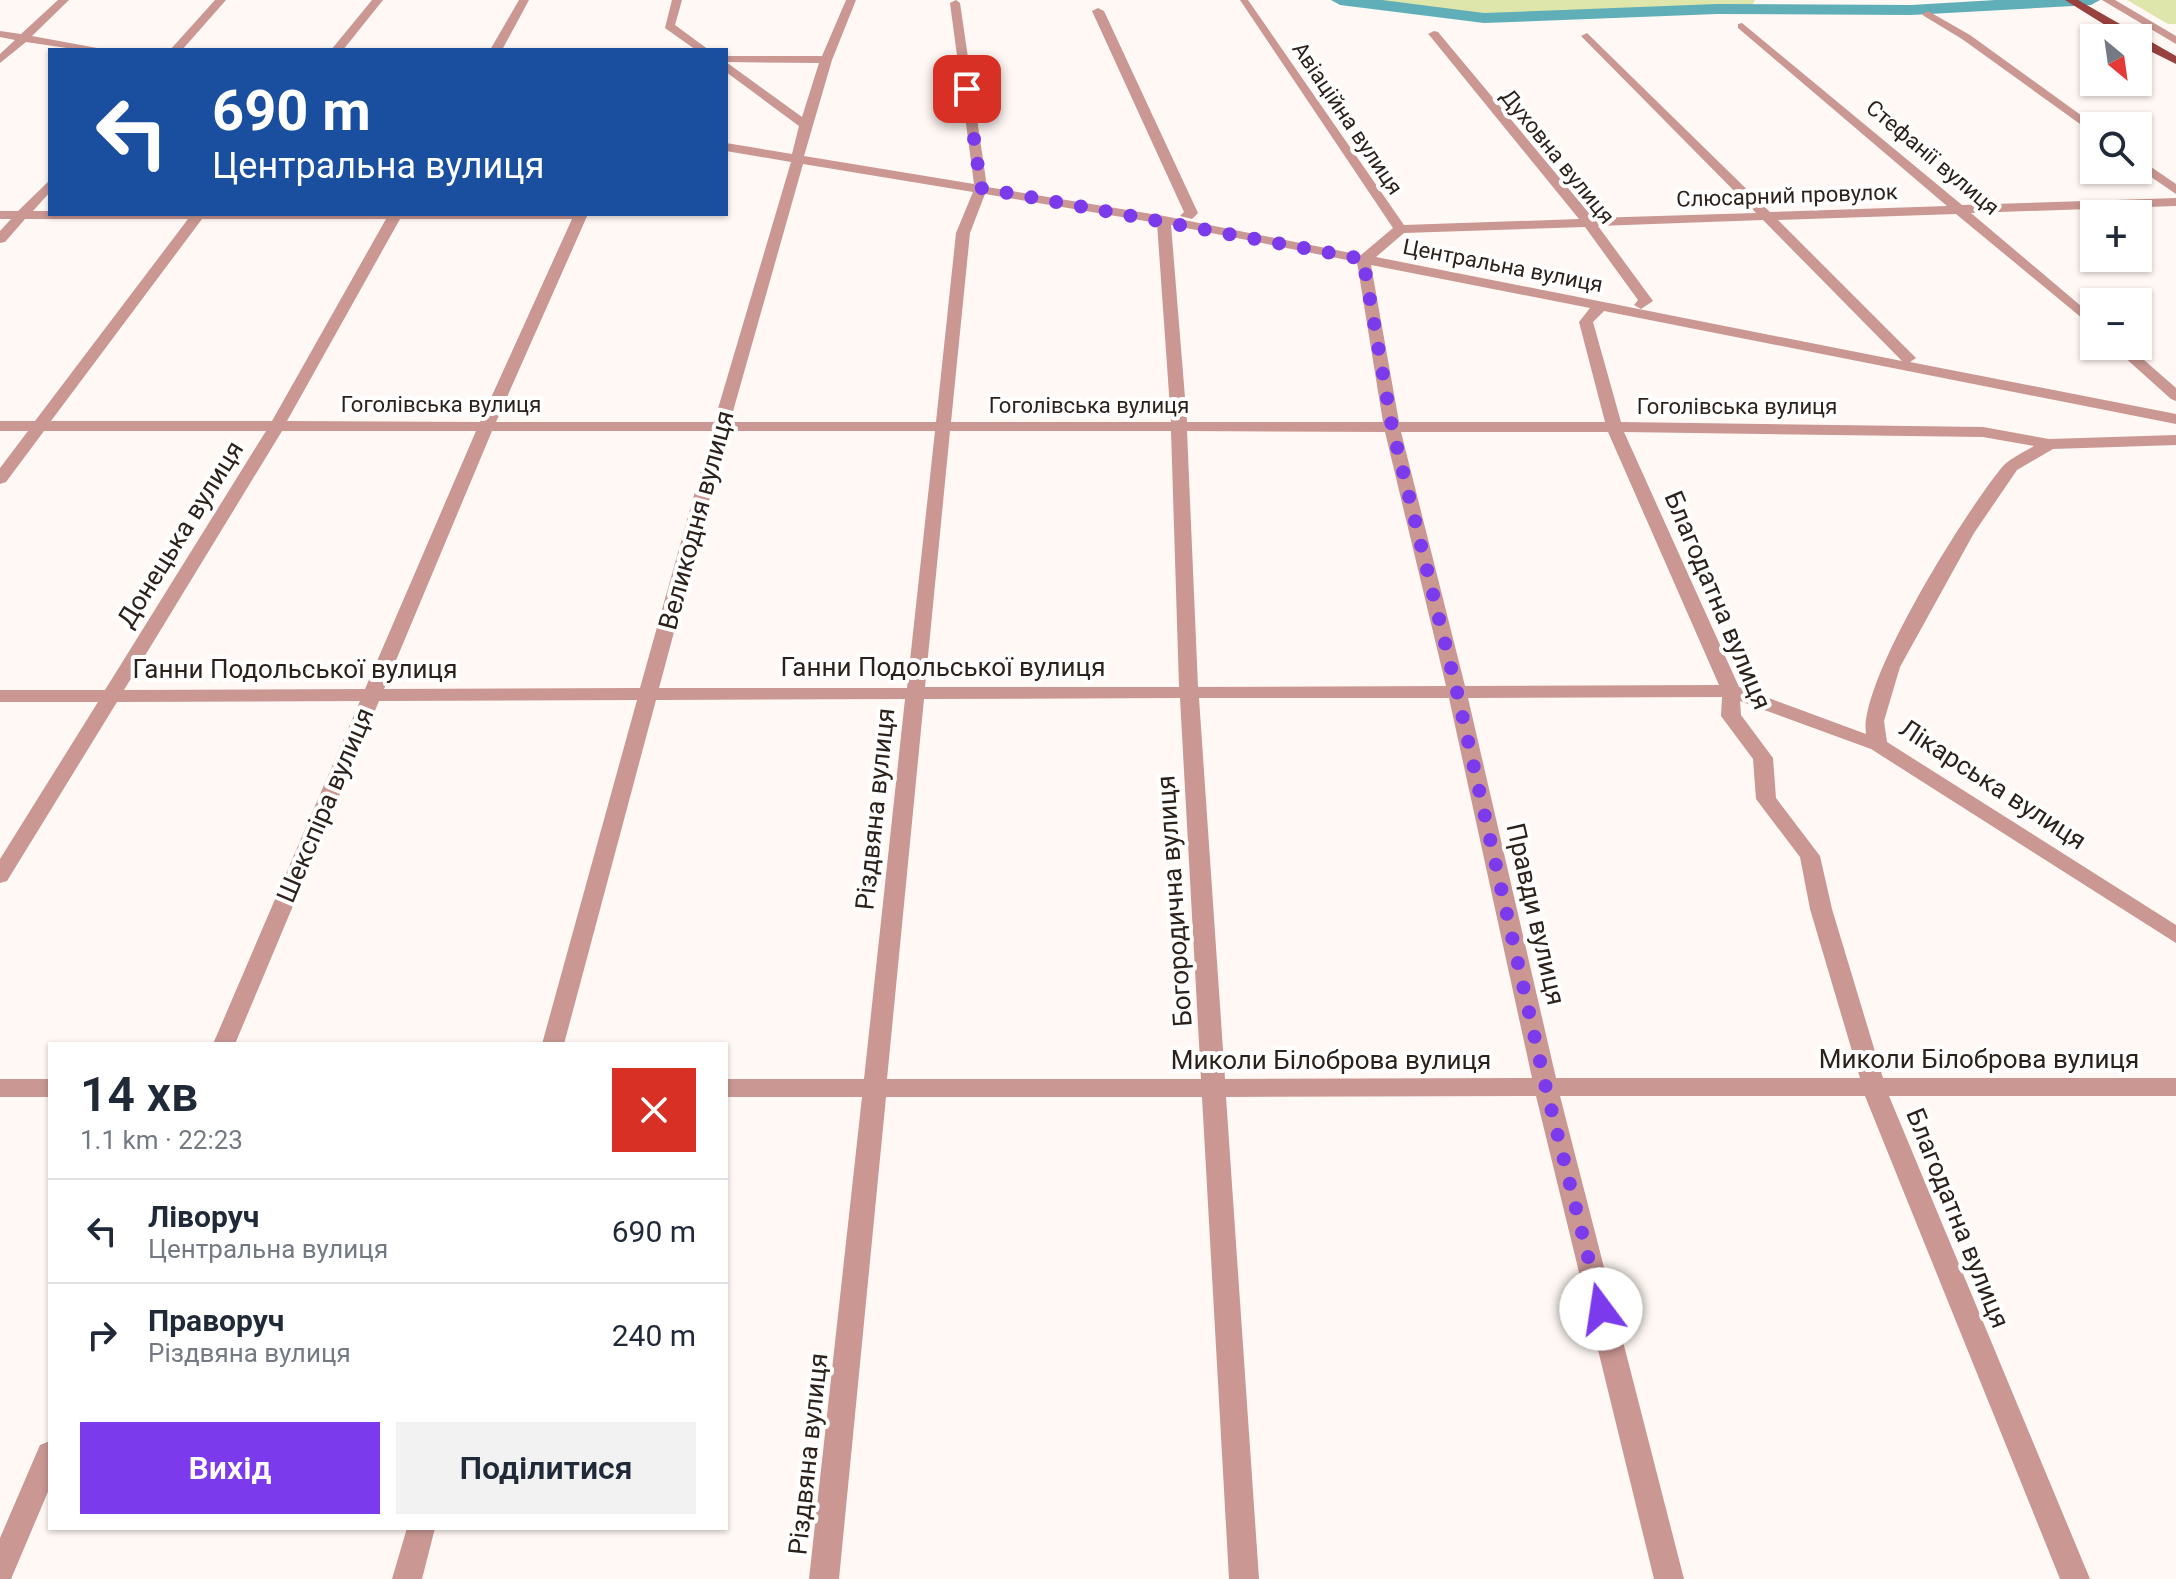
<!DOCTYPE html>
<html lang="uk">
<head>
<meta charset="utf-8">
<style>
	:root { --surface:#fff; --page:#f2f2f3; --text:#1f2937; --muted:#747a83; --line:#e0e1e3; --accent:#7c3aed }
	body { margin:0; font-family:Roboto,sans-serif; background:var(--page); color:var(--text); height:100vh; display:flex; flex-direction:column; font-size:30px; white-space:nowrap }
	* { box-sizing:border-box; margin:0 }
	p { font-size:26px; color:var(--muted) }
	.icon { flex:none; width:44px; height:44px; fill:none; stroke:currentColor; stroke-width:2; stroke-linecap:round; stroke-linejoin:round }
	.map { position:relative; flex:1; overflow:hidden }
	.drawer { position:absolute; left:48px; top:1042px; width:680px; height:488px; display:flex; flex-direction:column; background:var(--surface); border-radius:0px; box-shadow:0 2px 6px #0004 }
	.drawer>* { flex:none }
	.hud { position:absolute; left:48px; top:48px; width:680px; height:168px; border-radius:0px; box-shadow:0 2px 6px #0004; background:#1a4fa0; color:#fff; overflow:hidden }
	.needle { width:52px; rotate:151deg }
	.controls { position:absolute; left:2080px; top:24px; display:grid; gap:16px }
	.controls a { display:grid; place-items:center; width:72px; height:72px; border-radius:0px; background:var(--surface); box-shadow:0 2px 6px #0004; font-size:40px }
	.pin { position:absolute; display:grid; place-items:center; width:68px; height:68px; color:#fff; margin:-34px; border-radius:16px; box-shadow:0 4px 12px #0006 }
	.me { position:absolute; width:88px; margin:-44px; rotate:346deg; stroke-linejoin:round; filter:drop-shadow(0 0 6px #0008) }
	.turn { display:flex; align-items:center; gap:28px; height:168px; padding:0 32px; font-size:36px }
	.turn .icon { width:104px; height:104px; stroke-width:2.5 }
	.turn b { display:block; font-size:56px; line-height:68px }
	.round { display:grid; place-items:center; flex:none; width:84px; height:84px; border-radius:0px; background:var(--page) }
	.headline { display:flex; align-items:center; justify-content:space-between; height:136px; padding:0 32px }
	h1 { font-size:48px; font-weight:600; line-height:60px }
	.primary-button { display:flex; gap:16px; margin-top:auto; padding:16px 32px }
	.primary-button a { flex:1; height:92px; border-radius:0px; background:var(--accent); color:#fff; font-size:32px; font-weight:600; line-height:92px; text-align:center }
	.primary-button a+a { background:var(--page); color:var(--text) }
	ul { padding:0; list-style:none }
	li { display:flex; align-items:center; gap:24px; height:104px; padding:0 32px; border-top:2px solid var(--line) }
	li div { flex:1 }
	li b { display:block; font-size:30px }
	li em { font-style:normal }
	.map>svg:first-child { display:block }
</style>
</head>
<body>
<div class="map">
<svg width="2176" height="1579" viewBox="0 0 2176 1579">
	<rect width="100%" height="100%" fill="#fff8f4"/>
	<g fill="#dfe6ab">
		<polygon points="1340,0 1755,0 1749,11 1717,9 1484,18"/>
		<polygon points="2127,0 2176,0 2176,24 2168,24"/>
	</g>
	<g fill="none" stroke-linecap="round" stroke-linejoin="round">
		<polygon fill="#60aeb7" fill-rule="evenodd" points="1331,0 1382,0 1484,13 1717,4 1911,5 1996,0 2100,0 2091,5 1911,15 1717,14 1484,23 1340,5"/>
		<g fill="#ca9793" fill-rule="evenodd">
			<polygon points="58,0 69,0 32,36 108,50 80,50 26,42 0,63 0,54 15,40 0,37 0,31 21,34"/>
			<polygon points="215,0 226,0 182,50 170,50"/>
			<polygon points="372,0 383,0 343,50 331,50"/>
			<polygon points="519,0 529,0 502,50 490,50"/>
			<polygon points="672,0 682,0 675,25 709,50 696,50 665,28"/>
			<path d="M846,0h10l-24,60 -28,96 170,28 -24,-181 6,-3 4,3 27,184 177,29 197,39 32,-27 -153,-228h8l156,225 175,-6 -149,-183 -2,-2 6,-3 4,1 155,186 163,-5 -173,-175 -2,-2 6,-3 183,179 177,-6 -209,-178v-4l4,-1 220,182 214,-7v8l-205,7 123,104v11l-138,-114 -178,6 138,138 -6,4 266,52v10l-572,-113 -11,11 28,100 362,5 66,12 127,-4v10l-123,4 -36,21 -43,63 -74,134 -16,54 3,21 289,183v18l-305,-194 -131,-48 1,14 32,43 3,40 44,58 12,53 51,169h293v18h-287l201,483h-30l-195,-483h-305l124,483h-30l-118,-483 -310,1 33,482h-30l-27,-482h-316l-47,482h-30l53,-482h-136v-18h138l41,-380 -249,1 -92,344h-22l95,-344 -258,1 -144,343h-22l147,-343 -243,1 -110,179 -7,2v-24l98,-157h-98v-12h105l161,-259h-222l-38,51 -6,2v-16l28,-37h-28v-10h35l153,-202h-163l-20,23 -5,1v-12l11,-12h-11v-8h18l32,-31v12l-17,19h17v3h538l-92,208h218l77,-260 -65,-11v-8l66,11 7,-28 -73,-54v-10l76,55 17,-54 -93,-1v-6h96zM803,164l170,28 -17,41 -20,189h-206zM985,194l172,29 14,199h-220l19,-189zM202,219h184l-114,202h-221zM400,219h172l-92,203 -193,-1zM1763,220l139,141 -526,-104 28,-24 181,-6 53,73 -4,5 7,4 12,-8 -55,-75zM1171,225l186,37 26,160h-196zM1371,265l219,43 -11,14 26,100h-206zM282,431h194l-111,258 -241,1zM492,431h220l-72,257 -256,1zM728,431h207l-28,257h-248zM950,431h221l8,256h-254zM1187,431l198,1 61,254 -248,1zM1401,432h207l111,253 -254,1zM1624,432l359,5 51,9c-10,6 -23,12 -31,20 -36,43 -145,216 -137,268l-127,-47zM1722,697l-1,19 32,43 3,40 44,58 10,52 50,169h-304l-88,-380zM1180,698l21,381h-314l37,-380zM1199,698h250l83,380 -307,1z"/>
			<polygon points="1098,8 1104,11 1198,213 1192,219 1180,216 1184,212 1092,11"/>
			<polygon points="1928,11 1970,35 2096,126 2094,134 1962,39 1924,16 1922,14"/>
			<polygon points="2138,158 2176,184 2176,194 2138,168"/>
			<polygon points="2112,346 2128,346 2176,388 2176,401 2171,399"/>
			<rect x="0" y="1079" width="50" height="18"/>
			<polygon points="50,1441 50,1487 11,1579 0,1579 0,1538 40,1445"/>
			<polygon points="407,1528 435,1528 422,1579 392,1579"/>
		</g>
		<polygon fill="#ca9793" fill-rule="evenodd" points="2102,0 2115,0 2176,36 2176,44"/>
		<polygon fill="#98413f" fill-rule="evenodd" points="2065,0 2078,0 2176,56 2176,64 2138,45 2138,38 2126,38"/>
	</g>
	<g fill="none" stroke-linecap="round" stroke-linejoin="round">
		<polyline stroke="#7c3aed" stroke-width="14" stroke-dasharray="0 25.2" points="967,89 981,188 1363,259 1392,427 1457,692 1546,1088 1601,1309"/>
	</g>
	<g text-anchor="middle" stroke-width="8" stroke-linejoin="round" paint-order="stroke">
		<g font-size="22" fill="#2d221b" stroke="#fff">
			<text transform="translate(1348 118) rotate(56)" y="8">Авіаційна вулиця</text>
			<text transform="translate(1558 156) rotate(51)" y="8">Духовна вулиця</text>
			<text transform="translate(1933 157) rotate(40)" y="8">Стефанії вулиця</text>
			<text transform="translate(1787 195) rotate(-2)" y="8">Слюсарний провулок</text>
			<text transform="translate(1503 265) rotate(11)" y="8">Центральна вулиця</text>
			<text x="441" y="412">Гоголівська вулиця</text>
			<text x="1089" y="413">Гоголівська вулиця</text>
			<text x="1737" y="414">Гоголівська вулиця</text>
		</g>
		<g font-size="26" fill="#2d221b" stroke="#fff">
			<text transform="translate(696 520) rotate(-75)" y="9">Великодня вулиця</text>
			<text transform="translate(180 534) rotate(-58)" y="9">Донецька вулиця</text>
			<text transform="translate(1718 600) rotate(67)" y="9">Благодатна вулиця</text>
			<text x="943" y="676">Ганни Подольської вулиця</text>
			<text x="295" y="678">Ганни Подольської вулиця</text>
			<text transform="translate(1993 784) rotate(33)" y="9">Лікарська вулиця</text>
			<text transform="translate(325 805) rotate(-67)" y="9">Шекспіра вулиця</text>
			<text transform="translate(875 809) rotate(-84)" y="9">Різдвяна вулиця</text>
			<text transform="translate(1174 901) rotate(-94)" y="9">Богородична вулиця</text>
			<text transform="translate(1536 914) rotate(77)" y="9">Правди вулиця</text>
			<text x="1979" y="1068">Миколи Білоброва вулиця</text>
			<text x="1331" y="1069">Миколи Білоброва вулиця</text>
			<text transform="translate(1958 1218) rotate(68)" y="9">Благодатна вулиця</text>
			<text transform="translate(808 1454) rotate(-84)" y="9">Різдвяна вулиця</text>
		</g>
	</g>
</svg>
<div class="controls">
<a><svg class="needle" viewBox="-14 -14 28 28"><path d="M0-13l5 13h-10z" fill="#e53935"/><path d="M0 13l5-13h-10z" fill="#747a83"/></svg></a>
<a><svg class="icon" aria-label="search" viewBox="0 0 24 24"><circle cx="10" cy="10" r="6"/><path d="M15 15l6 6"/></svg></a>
<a>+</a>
<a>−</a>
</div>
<div class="pin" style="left:967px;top:89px;background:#d93025"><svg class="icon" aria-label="arrive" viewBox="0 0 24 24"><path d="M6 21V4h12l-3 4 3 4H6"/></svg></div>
<svg class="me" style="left:1601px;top:1309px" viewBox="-20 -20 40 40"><circle r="19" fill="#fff"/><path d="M0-13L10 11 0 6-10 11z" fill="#7c3aed"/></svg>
<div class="hud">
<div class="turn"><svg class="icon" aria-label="left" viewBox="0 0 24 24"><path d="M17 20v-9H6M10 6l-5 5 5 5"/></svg><div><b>690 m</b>Центральна вулиця</div></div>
</div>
<section class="drawer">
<div class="headline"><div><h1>14 хв</h1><p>1.1 km · 22:23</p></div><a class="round" style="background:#d93025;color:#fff"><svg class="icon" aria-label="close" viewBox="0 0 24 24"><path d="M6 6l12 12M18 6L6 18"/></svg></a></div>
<ul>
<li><svg class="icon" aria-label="left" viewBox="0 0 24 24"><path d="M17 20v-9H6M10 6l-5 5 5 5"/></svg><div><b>Ліворуч</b><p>Центральна вулиця</p></div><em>690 m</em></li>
<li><svg class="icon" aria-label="right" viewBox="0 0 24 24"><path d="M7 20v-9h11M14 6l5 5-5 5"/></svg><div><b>Праворуч</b><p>Різдвяна вулиця</p></div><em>240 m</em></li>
</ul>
<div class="primary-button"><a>Вихід</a><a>Поділитися</a></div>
</section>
</div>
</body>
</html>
